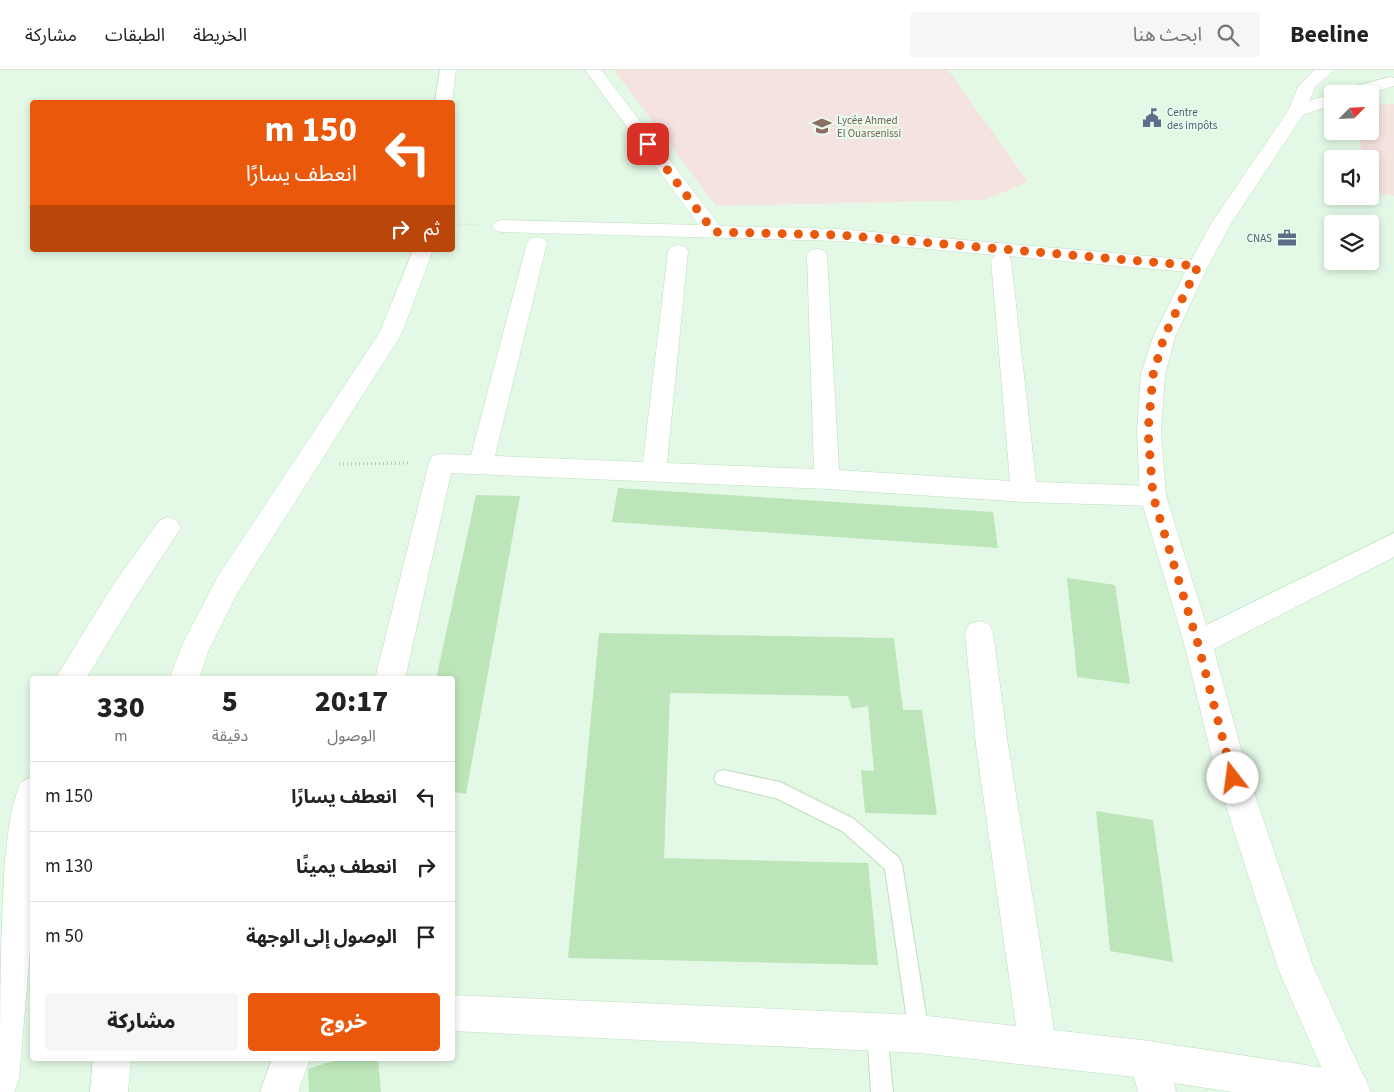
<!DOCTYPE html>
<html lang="ar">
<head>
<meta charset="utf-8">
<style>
	:root { --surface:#fff; --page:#f6f6f6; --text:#222; --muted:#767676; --line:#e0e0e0; --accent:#ea580c }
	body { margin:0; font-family:"Source Sans 3","Noto Sans Arabic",sans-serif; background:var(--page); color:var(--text); direction:rtl; height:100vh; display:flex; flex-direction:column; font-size:19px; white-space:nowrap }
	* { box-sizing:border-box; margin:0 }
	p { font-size:16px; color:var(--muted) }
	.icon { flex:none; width:28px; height:28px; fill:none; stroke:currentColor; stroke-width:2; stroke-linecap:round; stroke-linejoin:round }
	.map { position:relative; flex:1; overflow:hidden; direction:ltr }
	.sheet { position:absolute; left:30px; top:606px; width:425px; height:385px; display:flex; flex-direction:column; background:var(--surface); border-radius:5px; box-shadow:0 2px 8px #0003; direction:rtl }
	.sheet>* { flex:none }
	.guide { position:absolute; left:30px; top:30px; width:425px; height:152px; border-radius:5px; box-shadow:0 2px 8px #0003; direction:rtl; background:#ea580c; color:#fff; overflow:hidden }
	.needle { width:32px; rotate:66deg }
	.fabs { position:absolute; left:1324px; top:15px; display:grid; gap:10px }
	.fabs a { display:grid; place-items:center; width:55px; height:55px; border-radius:5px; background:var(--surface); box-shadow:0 2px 8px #0003; font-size:25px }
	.pin { position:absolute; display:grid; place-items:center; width:42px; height:42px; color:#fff; margin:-21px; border-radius:10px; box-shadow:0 2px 8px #0006 }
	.me { position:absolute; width:55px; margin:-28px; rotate:345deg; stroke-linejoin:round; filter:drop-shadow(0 0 4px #0008) }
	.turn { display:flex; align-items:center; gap:18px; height:105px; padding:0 15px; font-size:22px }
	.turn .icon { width:65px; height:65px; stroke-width:2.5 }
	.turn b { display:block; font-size:35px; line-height:42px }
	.then { display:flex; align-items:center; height:48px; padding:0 15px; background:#0003; gap:10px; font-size:19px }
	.eta { display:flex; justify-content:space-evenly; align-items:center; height:85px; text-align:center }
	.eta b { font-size:30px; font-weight:800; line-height:35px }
	.action { display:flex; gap:10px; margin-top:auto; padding:10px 15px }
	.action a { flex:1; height:58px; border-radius:5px; background:var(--accent); color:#fff; font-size:20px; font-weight:800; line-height:58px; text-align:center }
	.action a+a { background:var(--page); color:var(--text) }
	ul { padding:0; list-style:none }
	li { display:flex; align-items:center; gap:15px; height:70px; padding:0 15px; border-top:1px solid var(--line) }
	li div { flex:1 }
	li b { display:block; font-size:19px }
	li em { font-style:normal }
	header { display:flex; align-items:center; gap:30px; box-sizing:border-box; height:70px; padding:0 25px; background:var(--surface); border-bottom:1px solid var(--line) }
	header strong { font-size:24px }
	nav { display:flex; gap:28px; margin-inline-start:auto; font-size:18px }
	.search { width:350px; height:45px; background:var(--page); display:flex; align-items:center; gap:12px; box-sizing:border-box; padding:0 18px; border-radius:5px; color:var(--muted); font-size:19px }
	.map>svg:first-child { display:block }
</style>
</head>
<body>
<header>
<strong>Beeline</strong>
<div class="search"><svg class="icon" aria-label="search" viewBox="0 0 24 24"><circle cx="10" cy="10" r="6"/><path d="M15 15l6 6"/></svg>ابحث هنا</div>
<nav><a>الخريطة</a><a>الطبقات</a><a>مشاركة</a></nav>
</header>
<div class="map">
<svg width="1394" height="1022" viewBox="0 0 1394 1022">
	<rect width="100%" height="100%" fill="#e3f9e6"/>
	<g fill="#f5e3e0">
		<polygon points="614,0 948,0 1028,112 984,130 716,136"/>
		<polygon points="1394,34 1394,126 1370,123 1370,89 1363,89 1358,61 1370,61 1370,35"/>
	</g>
	<g fill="#bce5b9">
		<polygon points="618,418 993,442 998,478 612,452"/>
		<polygon points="476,425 520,426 466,724 452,722 452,609 436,609"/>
		<polygon points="1067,508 1115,515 1130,614 1077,607"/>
		<polygon points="599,563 894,568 903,640 922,640 937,745 865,743 861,700 874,701 868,636 852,639 848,626 670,623 664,788 868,793 878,895 568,888"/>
		<polygon points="1096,741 1153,750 1173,892 1110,881"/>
		<polygon points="339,989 378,989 381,1022 309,1022 308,999"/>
	</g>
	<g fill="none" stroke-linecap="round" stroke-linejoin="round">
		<g stroke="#c0dcc0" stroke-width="2">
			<g id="service">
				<polygon points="723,700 780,712 854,749 899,788 902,794 929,964 926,971 919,974 912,971 909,964 885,799 842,761 778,729 717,714 714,708 717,702"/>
				<polygon points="877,952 884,955 887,962 893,1022 871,1022 867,962 870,955"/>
			</g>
		</g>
		<g stroke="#c0dcc0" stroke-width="1">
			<g id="minor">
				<polygon points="585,0 601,0 720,156 839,159 1205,191 1208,196 1205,201 1198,203 1009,186 1011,190 1036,412 1153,416 1162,419 1166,426 1162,433 1153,436 1024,432 827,419 451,403 405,609 375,609 429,393 432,386 441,384 471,385 527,173 530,169 537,167 544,169 547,173 495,386 643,392 668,181 671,177 678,175 685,177 688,181 667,393 814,399 807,185 810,180 817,179 824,180 827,185 839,400 1010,411 991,190 996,185 839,171 502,162 495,160 492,156 495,152 502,150 699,155"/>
				<polygon points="168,447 177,451 181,458 133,531 86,609 55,609 113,515 159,451"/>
				<polygon points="1394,463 1394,487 1208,582 1198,586 1188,582 1184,573 1188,564"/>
				<polygon points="979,551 989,554 993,563 1008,675 1054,960 1149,971 1351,1002 1365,1007 1370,1022 1233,1022 1174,1013 1176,1022 1138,1022 1134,1007 919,983 452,961 452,925 919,945 1016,956 976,675 965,563 969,554"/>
				<path d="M32,707v151l-13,151 -5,13h-14c0,-77 0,-155 5,-232 3,-26 5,-54 16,-78z"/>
				<polygon points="272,989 310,989 298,1022 260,1022"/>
			</g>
		</g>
		<g stroke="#c0dcc0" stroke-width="1">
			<g id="tertiary">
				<polygon points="1314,0 1334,0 1316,16 1309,31 1332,24 1332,35 1303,45 1232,152 1208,196 1175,267 1165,305 1161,361 1166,426 1212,573 1249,708 1313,896 1371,1022 1332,1022 1279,901 1217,708 1184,573 1140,426 1137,361 1141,305 1153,267 1188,196 1212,152 1288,41 1298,17"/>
				<polygon points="1390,7 1394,8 1394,16 1367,24 1339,24 1341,20"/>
			</g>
		</g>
		<g stroke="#c1e2c1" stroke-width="1">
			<g id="secondary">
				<polygon points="440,0 456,0 452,32 435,32"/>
				<polygon points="413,180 433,180 402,263 238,522 208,582 199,609 169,609 184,571 218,506 380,262"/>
				<polygon points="93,989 131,989 128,1022 90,1022"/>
			</g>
		</g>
		<polyline stroke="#a6cfa2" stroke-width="2" stroke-dasharray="0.5 2.5" stroke-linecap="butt" points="452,154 477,155"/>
		<polyline stroke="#a6cfa2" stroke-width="3" stroke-dasharray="1 3" stroke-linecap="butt" points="339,394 411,393"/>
		<use href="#service" fill="#fff" fill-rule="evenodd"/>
		<use href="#minor" fill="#fff" fill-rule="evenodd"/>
		<use href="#tertiary" fill="#fff" fill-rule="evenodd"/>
		<use href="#secondary" fill="#fff" fill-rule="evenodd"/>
	</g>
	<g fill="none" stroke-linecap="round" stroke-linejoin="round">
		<polyline stroke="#ea580c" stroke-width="9" stroke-dasharray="0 16.2" points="648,74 714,162 839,165 1198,196 1164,267 1153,305 1148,361 1153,426 1198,574 1233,708"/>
	</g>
	<defs>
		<g id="civic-bare" transform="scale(1.5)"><path d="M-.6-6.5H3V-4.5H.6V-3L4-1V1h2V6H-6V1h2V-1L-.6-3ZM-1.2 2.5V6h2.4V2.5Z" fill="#5c6f8a" stroke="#e8fceb" stroke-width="2.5" paint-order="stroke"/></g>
		<g id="school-bare" transform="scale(1.5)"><path d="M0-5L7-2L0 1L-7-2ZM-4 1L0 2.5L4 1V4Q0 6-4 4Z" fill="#8d6e63" stroke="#e8fceb" stroke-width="2.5" paint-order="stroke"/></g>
		<g id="office-bare" transform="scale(1.5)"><path d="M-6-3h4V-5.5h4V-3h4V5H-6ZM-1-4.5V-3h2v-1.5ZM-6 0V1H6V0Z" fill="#5c6f8a" stroke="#e8fceb" stroke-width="2.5" paint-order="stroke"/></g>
	</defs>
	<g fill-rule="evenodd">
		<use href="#civic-bare" x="1152" y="48"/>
		<use href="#school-bare" x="822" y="56"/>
		<use href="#office-bare" x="1287" y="168"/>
	</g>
	<g text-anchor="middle" stroke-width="4" stroke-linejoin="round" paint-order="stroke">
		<g font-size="11" fill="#4e5e75" stroke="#e8fceb" text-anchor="start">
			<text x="1167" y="46">Centre<tspan x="1167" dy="13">des impôts</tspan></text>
			<text x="1272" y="172" text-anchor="end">CNAS</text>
		</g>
		<g font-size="11" fill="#785e54" stroke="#e8fceb" text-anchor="start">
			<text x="837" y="54">Lycée Ahmed<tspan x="837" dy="13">El Ouarsenissi</tspan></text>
		</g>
	</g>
</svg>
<div class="fabs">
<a><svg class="needle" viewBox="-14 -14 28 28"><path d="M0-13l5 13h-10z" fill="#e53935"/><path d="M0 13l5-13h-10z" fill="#767676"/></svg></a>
<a><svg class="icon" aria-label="sound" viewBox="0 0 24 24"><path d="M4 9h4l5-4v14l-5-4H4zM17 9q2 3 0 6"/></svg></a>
<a><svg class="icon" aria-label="layers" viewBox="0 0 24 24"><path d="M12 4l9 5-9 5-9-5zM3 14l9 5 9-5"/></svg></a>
</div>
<div class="pin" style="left:648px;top:74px;background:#d93025"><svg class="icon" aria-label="arrive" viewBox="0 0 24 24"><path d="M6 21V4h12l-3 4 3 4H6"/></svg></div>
<svg class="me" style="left:1233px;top:708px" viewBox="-20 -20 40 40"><circle r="19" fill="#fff"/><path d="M0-13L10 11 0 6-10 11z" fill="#ea580c"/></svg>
<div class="guide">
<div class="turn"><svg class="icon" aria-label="left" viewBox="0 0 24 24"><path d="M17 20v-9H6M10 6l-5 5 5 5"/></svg><div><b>150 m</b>انعطف يسارًا</div></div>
<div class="then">ثم<svg class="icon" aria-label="right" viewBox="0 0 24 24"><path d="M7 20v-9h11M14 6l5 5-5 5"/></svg></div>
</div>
<section class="sheet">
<div class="eta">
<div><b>20:17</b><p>الوصول</p></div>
<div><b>5</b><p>دقيقة</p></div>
<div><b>330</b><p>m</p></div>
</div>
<ul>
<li><svg class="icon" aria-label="left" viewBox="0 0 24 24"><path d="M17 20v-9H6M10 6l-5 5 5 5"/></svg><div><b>انعطف يسارًا</b></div><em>150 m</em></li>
<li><svg class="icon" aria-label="right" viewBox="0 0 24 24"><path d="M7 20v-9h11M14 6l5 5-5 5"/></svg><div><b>انعطف يمينًا</b></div><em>130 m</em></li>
<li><svg class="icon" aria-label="arrive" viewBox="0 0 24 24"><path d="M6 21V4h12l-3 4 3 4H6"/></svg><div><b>الوصول إلى الوجهة</b></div><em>50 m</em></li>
</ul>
<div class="action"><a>خروج</a><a>مشاركة</a></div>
</section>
</div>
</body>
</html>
